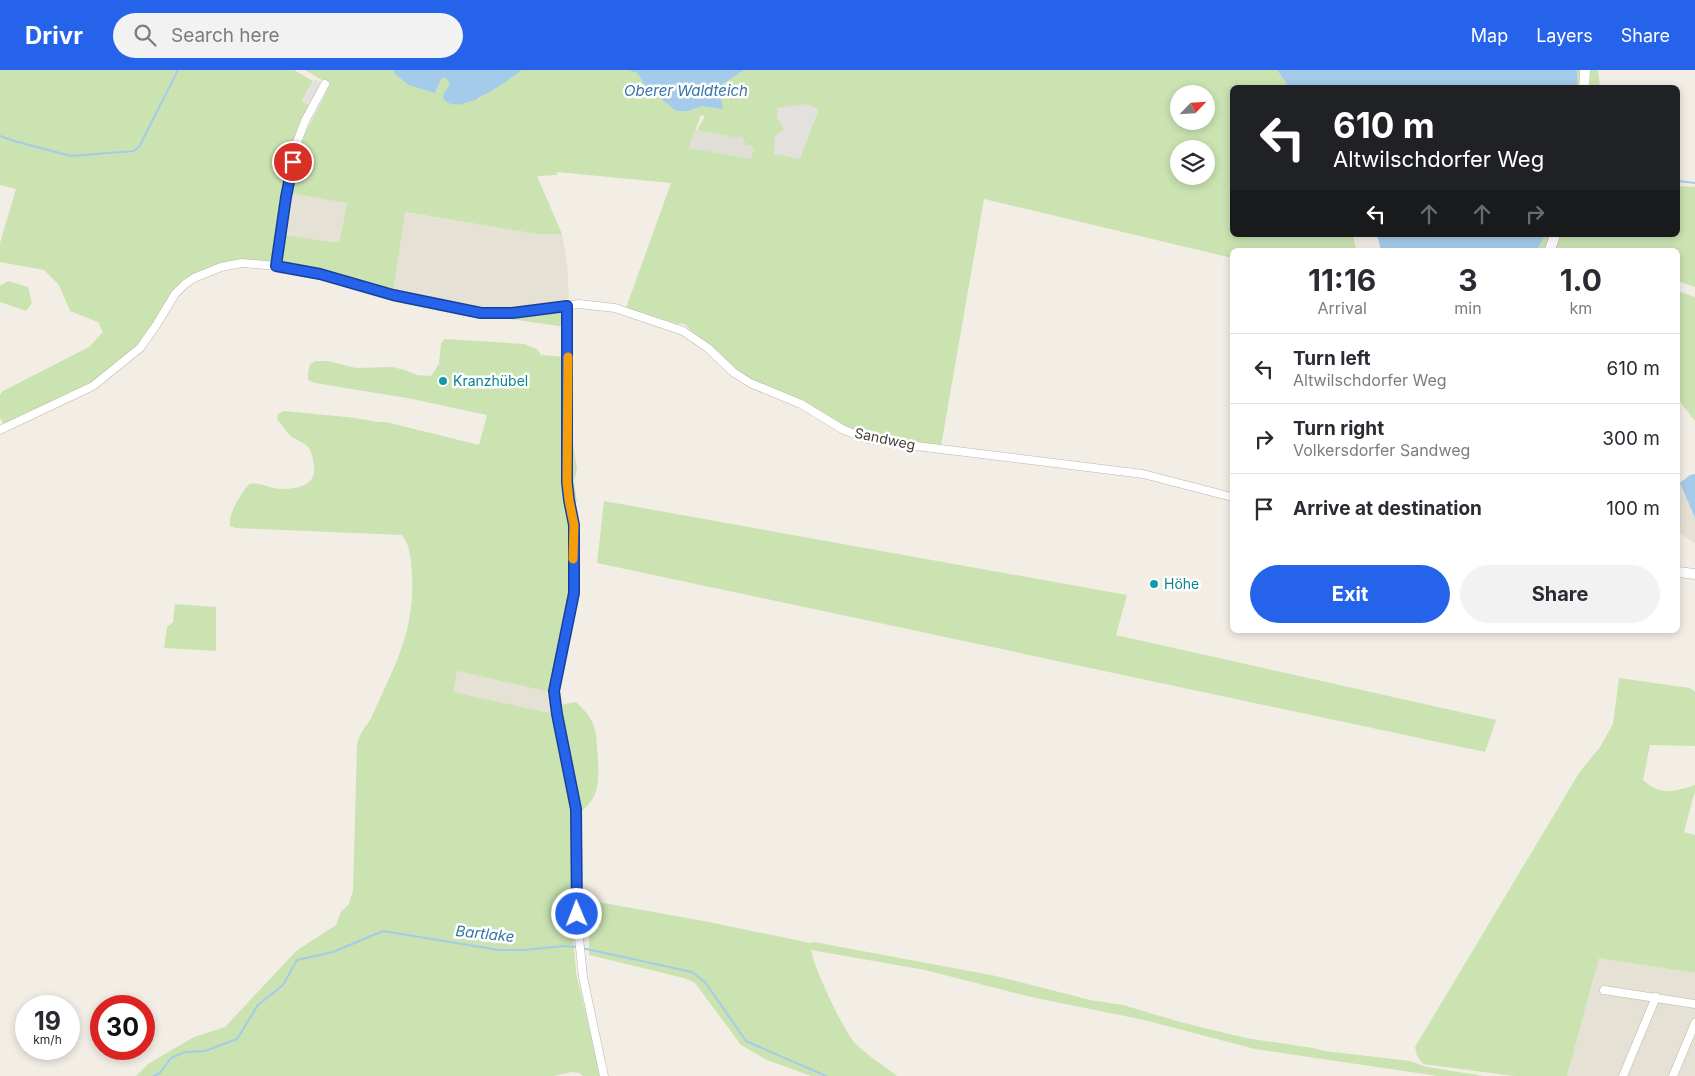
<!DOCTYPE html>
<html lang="en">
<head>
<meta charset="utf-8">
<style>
	:root { --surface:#fff; --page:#f2f2f3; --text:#2b2b33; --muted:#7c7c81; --line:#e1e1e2; --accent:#2563eb }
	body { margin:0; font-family:Inter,sans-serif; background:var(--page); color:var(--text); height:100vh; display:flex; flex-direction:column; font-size:19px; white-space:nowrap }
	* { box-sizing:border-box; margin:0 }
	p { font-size:16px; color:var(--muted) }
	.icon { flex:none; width:28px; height:28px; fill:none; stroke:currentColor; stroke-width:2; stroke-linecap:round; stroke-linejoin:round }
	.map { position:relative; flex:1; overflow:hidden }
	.sheet { position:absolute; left:1230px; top:178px; width:450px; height:385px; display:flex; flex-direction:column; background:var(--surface); border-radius:8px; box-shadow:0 2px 8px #0003 }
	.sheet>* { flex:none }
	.hud { position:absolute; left:1230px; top:15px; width:450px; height:152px; border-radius:8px; box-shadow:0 2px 8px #0003; background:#202124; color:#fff; overflow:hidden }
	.needle { width:32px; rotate:65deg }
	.buttons { position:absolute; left:1170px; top:15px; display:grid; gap:10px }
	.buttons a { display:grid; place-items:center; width:45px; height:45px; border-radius:50%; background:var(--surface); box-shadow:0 2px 8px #0003; font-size:25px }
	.speed { position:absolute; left:15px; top:925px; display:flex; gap:10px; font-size:25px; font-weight:700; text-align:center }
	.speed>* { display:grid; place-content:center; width:65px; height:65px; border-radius:50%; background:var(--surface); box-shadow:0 2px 8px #0003; line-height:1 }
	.speed small { font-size:12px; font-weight:400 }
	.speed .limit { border:8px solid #d22; background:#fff; color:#111 }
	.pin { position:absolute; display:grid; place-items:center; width:42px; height:42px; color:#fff; margin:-21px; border:2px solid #fff; border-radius:50%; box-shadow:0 1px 5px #0007 }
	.me { position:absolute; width:55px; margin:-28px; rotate:359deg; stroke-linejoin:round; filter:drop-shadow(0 0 4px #0008) }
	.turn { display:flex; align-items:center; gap:18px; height:105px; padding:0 20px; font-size:22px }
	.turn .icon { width:65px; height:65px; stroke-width:2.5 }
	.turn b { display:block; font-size:35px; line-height:42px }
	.lanes { display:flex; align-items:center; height:48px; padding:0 20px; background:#0003; justify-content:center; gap:25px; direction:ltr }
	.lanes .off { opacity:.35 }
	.eta { display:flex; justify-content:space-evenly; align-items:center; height:85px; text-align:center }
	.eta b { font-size:30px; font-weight:700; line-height:35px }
	.primary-button { display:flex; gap:10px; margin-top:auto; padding:10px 20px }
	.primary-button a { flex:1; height:58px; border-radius:30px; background:var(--accent); color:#fff; font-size:20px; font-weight:700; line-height:58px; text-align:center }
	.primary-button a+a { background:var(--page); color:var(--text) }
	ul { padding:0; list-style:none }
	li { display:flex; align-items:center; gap:15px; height:70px; padding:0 20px; border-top:1px solid var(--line) }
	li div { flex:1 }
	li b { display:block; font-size:19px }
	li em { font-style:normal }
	header { display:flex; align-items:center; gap:30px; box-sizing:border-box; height:70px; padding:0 25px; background:var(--accent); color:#fff }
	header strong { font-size:24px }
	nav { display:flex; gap:28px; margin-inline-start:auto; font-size:18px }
	.search { width:350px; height:45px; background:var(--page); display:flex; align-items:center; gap:12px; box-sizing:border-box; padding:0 18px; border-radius:28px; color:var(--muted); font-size:19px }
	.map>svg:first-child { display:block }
</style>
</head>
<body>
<header>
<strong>Drivr</strong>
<div class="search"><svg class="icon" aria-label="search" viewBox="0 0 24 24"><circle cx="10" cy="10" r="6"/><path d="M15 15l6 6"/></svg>Search here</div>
<nav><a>Map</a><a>Layers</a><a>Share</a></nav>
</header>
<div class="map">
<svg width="1695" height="1006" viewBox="0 0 1695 1006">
	<rect width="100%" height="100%" fill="#f2eee6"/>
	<g fill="#e5e1d4">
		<polygon points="290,123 347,132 339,173 284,165"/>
		<polygon points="404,142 537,164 562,164 567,193 569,228 545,237 514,241 465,238 393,222"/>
		<polygon points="1680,413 1695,448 1695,473 1678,462 1678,414"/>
		<polygon points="456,601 550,622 554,644 453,622"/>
		<polygon points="1599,888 1695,903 1695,1006 1567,1006"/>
	</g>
	<polygon fill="#e1ddd7" points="696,60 737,68 742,66 746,75 752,76 754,80 751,90 689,78"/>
	<g fill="#cae3b1" fill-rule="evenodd">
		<polygon points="0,0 294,0 313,11 302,31 311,36 301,54 273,195 242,193 185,214 140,278 93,316 5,358 0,347 0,325 3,321 89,277 103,262 98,252 70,241 59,215 44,200 0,192 0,173 16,119 0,115"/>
		<path d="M305,0h89v3l44,-3 41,29 43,-29h106l9,3 9,14 30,24h13l13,-5 18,-11 3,-12 21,-13h533l13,17 -58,1v147h121l3,15h-124v8l-248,-59 -43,247 -78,-12 -15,-6 -45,-27 -51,-21 -17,-11 -43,-36c-4,-6 -7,-11 -14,-9l-52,-16 45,-125 -114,-11v3l-20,1 25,58h-25l-132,-22 -12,80 -111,-28 -2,-6 4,-23 55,8 8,-40 -57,-10 10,-50 30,-58zM1179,24h27v27h-27zM701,45l4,1 -8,14 40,8 5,-2 4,9 6,1 2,4 -3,9 -62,-11zM1179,79h27v27h-27z"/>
		<polygon points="1577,0 1598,0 1600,17 1577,18"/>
		<polygon points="1678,116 1695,117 1695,217 1678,211 1678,180 1537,180 1545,165 1678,165"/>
		<polygon points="8,211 28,217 32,233 26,241 0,232 0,216"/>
		<polygon points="1678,221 1695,227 1695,351 1678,329"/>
		<polygon points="542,241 561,241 565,245 566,257 489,246"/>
		<path d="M445,269l79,5 13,5 4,6 25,2v77l6,3 5,32 -3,13 3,20 -5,1 -1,91 -21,98 -93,-21 -4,21 101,22 9,52 -3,-61 16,-3c11,10 17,18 20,32 1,19 7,52 -5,67 -5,7 -13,14 -20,20l1,101 4,51 25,103h-18l-4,-3 -8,-1 -17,4h-418l12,-12 46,-27 31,-10 71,-76 40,-26 5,-13 8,-8 4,-14 4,-145c4,-16 10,-18 16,-31 22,-49 42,-83 39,-139 -1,-14 -1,-28 -10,-40l-167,-7 -5,-2c-2,-13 11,-32 19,-42 10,-2 20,4 30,5 17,0 38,-2 35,-24 -1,-6 -2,-13 -6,-18 -4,-5 -11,-6 -16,-10 -6,-5 -10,-12 -15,-18l1,-5 6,-3 72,7 21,4h9l93,23 8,-30 -80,-17 -92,-15 -7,-3v-7l2,-9 6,-3h12l28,7 36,-1 13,3 12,5 14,1 8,-12 2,-21z"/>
		<polygon points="604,431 1127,525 1116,565 1496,650 1485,682 597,493"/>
		<polygon points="175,534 216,537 216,581 164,578 167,557 173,552"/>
		<path d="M1619,608l71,10 5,4v54l-45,-1 -7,35c18,16 30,12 52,5v6l-11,41 11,3v138l-96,-15 -32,118h-53l-91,-12 -6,-8 -2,-9 164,-274 21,-26 13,-23z"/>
		<path d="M589,821l5,9 4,2 111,20 101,21 4,-1 182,34 94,24 33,5 57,17 66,16 67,10 12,3 85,10 17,6 57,9h-46l-183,-27 -111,-29 -113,-23 -106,-27 -114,-20c3,18 31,77 43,92 12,13 29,23 43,34h-86l-44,-16 -26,-15 -46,-62 -11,-5 -95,-23z"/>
	</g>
	<g fill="#e3e1dd">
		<polygon points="315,9 325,14 313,37 302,32"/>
		<polygon points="805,34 819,39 800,89 774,84 775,66 784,59 777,48 777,38"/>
	</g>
	<g fill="#a5cbeb">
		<path d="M394,0h128c-14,10 -65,50 -79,28l1,-5 6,-8 -4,-8 -5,2 -6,14 -26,-8 -15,-12z"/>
		<polygon points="628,0 744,0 723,14 720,25 723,39 702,36 689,41 676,41 646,17 637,3"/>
		<polygon points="1277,0 1577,0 1577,18 1290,18"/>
		<polygon points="1377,165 1545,165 1537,180 1381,180"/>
		<polygon points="1695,404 1695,448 1680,413 1690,405"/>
	</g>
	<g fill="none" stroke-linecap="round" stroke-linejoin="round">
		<g stroke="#a5cbeb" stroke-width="2">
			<polyline points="0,66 14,71 71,86 134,81 139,77 178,0"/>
			<polyline points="1678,111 1695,113"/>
			<polyline points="582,878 692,902 705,912 746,971 826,1006"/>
			<polyline points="154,1006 160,1003 171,988 185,982 205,981 237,969 258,935 283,915 297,890 333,882 383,861 499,880 524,880 564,876 577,877"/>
		</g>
		<g stroke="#bcb6a9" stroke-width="9">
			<g id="minor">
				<polyline points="276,196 286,127 296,75 305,51 325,14"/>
				<polyline points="567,236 567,411 569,430 575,455 574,523 555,621 557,644 576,739 578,858 583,907 604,1006"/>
				<polyline points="0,360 93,316 140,278 157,254 175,224 185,214 194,208 221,197 242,193 276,196 320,204 393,225 481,243 512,243 579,234 615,238 683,261 708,278 733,302 750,313 801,334 842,359 854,364 869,369 908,375 1143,404 1232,427"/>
				<polyline points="1604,920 1695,934"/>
				<polyline points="1623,1006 1656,927"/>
				<polyline points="1673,1006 1695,953"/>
			</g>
		</g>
		<g stroke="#bcb6a9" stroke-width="11">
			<g id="tertiary">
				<polyline points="1584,18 1585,0"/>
				<polyline points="1550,180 1555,165"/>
				<polyline points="1678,502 1695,504"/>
			</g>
		</g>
		<use href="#minor" stroke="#fff" stroke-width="8"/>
		<use href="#tertiary" stroke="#fff" stroke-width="10"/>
	</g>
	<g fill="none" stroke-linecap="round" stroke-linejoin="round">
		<g stroke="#184099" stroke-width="12">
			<polyline id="route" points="293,92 286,127 276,196 320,204 393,225 481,243 512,243 567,236 567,412 569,430 574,455 574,523 554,621 557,644 576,739 577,844"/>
		</g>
		<use href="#route" stroke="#2563eb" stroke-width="9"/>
		<polyline stroke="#f59e0b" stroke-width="9" points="568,287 567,412 569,430 574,455 573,489"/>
	</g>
	<g fill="#0f9aa8" stroke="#fff" stroke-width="2">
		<circle cx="443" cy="311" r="5"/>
		<circle cx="1154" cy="514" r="5"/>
	</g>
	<g text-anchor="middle" stroke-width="5" stroke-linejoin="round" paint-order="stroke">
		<g font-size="14" fill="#0d838f" stroke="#fff" text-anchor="start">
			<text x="453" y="316">Kranzhübel</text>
			<text x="1164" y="519">Höhe</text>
		</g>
		<g font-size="14" fill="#443f35" stroke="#fff">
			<text transform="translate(885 369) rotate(12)" y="5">Sandweg</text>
		</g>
		<g font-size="15" font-style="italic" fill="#3673a8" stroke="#fff">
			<text x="686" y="26">Oberer Waldteich</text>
			<text transform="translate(485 864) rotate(6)" y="5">Bartlake</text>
		</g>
	</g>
</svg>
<div class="buttons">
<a><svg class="needle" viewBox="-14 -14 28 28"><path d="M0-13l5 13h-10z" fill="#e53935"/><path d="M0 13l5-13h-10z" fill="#7c7c81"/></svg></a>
<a><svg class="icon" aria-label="layers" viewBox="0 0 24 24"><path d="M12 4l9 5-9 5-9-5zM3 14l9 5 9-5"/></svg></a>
</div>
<div class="speed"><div>19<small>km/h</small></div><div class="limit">30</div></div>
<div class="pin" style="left:293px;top:92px;background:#d93025"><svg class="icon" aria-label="arrive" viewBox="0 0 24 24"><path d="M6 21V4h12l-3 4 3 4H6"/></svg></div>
<svg class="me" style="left:577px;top:844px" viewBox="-20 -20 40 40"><circle r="17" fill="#2563eb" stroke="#fff" stroke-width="3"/><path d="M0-11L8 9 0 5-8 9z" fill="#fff"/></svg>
<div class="hud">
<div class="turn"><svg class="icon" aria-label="left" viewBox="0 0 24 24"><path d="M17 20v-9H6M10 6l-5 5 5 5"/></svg><div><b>610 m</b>Altwilschdorfer Weg</div></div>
<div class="lanes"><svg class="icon" aria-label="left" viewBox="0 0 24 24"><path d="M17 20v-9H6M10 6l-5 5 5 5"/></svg><svg class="icon off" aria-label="ahead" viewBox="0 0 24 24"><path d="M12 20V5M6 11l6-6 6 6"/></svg><svg class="icon off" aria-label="ahead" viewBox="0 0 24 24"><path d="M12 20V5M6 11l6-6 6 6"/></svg><svg class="icon off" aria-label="right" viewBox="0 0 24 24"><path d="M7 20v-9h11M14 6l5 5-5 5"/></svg></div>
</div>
<section class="sheet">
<div class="eta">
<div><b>11:16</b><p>Arrival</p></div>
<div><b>3</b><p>min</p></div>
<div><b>1.0</b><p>km</p></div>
</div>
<ul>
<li><svg class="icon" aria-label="left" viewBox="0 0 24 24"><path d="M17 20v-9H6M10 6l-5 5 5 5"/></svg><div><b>Turn left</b><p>Altwilschdorfer Weg</p></div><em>610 m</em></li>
<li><svg class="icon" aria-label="right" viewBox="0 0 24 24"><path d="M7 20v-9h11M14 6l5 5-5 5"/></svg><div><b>Turn right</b><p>Volkersdorfer Sandweg</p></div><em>300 m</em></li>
<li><svg class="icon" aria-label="arrive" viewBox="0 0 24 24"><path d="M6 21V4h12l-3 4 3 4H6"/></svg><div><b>Arrive at destination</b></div><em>100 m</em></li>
</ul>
<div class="primary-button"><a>Exit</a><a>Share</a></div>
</section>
</div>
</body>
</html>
